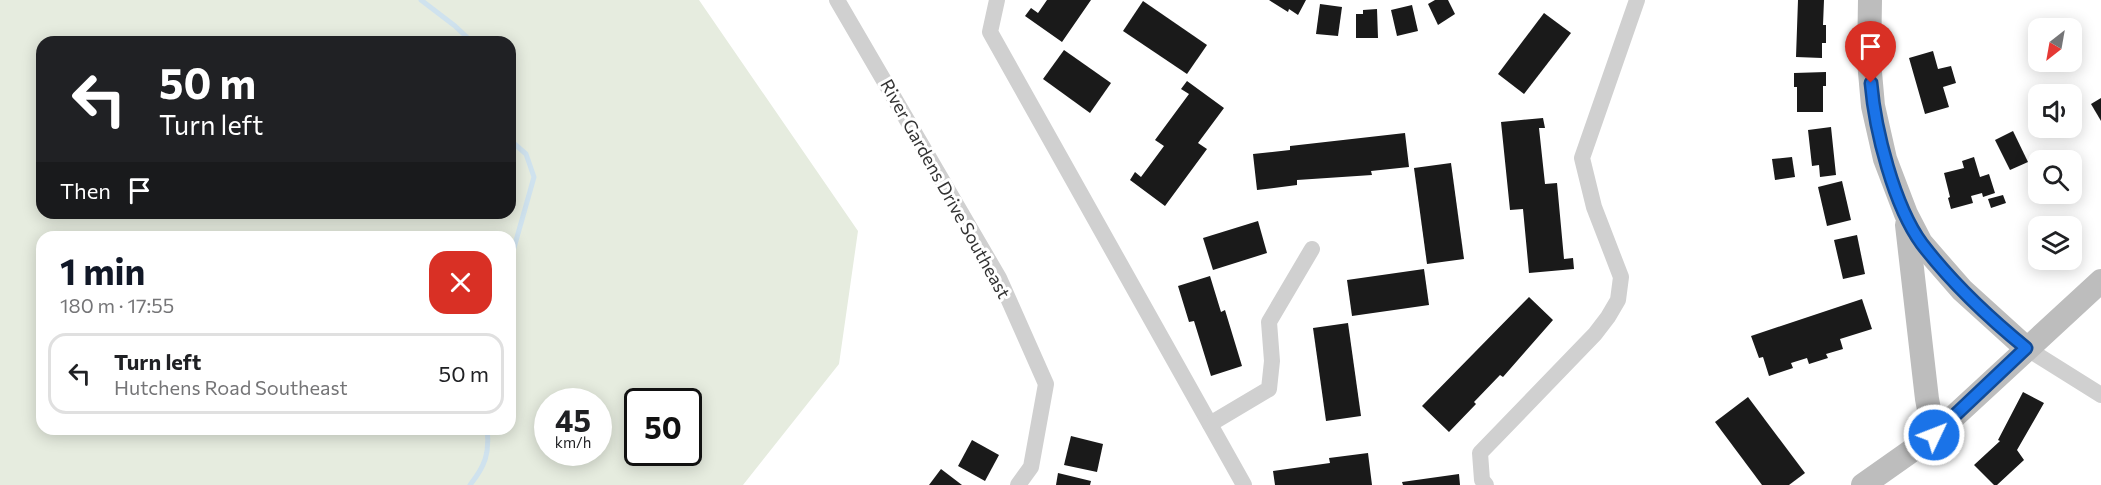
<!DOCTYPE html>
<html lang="en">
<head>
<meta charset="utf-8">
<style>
	:root { --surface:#fff; --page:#f6f6f6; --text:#202124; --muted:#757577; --line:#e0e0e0; --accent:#111827 }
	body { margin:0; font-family:Commissioner,sans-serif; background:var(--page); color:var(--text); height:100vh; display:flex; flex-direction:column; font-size:22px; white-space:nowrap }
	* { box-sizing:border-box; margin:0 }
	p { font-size:20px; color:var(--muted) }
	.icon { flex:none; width:33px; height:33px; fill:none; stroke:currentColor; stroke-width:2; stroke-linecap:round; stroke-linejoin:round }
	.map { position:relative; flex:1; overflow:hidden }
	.side { position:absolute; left:36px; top:231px; width:480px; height:204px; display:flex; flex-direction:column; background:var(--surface); border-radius:18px; box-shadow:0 3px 15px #0003 }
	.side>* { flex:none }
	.top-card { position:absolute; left:36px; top:36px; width:480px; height:183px; border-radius:18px; box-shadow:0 3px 15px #0003; background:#202124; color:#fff; overflow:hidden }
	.needle { width:39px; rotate:211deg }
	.tools { position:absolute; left:2028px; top:18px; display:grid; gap:12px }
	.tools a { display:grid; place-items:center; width:54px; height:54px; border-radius:12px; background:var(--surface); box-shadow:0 3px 15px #0003; font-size:30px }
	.speed { position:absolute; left:534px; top:388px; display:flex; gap:12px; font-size:30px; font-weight:700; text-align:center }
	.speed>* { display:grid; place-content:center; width:78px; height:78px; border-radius:50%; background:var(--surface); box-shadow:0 3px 15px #0003; line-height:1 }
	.speed small { font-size:15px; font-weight:400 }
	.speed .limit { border:3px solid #111; border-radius:9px; background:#fff; color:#111 }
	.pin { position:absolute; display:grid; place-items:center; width:51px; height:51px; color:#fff; margin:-62px -26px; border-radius:50% 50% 50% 0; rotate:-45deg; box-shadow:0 0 6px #0007 }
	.pin .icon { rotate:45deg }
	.me { position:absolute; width:66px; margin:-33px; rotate:47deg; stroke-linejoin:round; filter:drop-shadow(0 0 4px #0008) }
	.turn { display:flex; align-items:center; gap:21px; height:126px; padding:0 24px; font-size:27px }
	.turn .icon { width:78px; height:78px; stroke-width:2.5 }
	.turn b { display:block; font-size:42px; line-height:51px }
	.then { display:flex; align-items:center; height:57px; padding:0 24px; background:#0003; gap:12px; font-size:22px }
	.round { display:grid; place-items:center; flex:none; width:63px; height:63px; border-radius:18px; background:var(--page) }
	.overview { display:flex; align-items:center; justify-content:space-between; height:102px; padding:0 24px }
	h1 { font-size:36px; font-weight:700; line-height:45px; color:var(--accent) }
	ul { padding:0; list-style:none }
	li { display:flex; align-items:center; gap:18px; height:81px; margin:0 12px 9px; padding:0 12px; border:3px solid var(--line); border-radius:18px }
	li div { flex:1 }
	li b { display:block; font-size:22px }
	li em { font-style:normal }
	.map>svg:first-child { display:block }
</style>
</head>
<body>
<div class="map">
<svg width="2101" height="485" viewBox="0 0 2101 485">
	<rect width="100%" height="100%" fill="#fff"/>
	<path fill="#e6ecdf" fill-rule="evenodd" d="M0,0h699l159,231 -19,133 -96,121h-743zM42,42h468v171h-468zM42,237h468v192h-468zM548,402h50v51h-50zM638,402h50v51h-50z"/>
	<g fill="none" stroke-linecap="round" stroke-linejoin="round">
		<g stroke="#cfe2ee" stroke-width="5">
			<polyline points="421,0 455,26 472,42"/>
			<polyline points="510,140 526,154 534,177 510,262"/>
			<path d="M470,485c15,-19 20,-32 17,-56"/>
		</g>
	</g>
	<g fill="#1a1a1a">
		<polygon points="1047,0 1091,0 1062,42 1025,16 1031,8 1038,13"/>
		<polygon points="1269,0 1306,0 1298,15 1289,9 1288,12"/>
		<polygon points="1435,0 1448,0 1455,14 1438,25 1428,4"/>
		<polygon points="1798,0 1824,0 1823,25 1826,25 1826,43 1822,43 1822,58 1796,57"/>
		<polygon points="1143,1 1207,45 1187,74 1123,31"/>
		<polygon points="1320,4 1342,7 1338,36 1316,34"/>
		<polygon points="1412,5 1418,31 1397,36 1391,10"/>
		<polygon points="1377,9 1378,38 1356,38 1356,14 1363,14 1363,10"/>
		<polygon points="1544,13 1571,33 1524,94 1498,74"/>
		<polygon points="1064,50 1111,83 1090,113 1043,79"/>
		<polygon points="1933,51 1938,69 1951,66 1956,83 1943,87 1949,107 1925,114 1909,58"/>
		<polygon points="1826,72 1826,86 1823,86 1823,112 1797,112 1797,87 1794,87 1794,73"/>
		<polygon points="1187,81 1224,108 1198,143 1207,149 1165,206 1130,180 1135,172 1141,177 1164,146 1155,140 1189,94 1181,89"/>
		<polygon points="2101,98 2101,121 2091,104"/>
		<polygon points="1543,118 1545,128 1539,128 1545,184 1557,183 1564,259 1573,258 1574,269 1529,273 1523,209 1510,210 1501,122"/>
		<polygon points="2072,119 2078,129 2064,137 2061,133 2058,135 2053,128 2072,128"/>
		<polygon points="1831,127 1836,175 1820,177 1819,165 1812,166 1808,130"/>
		<polygon points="2013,131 2028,162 2010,170 1995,140"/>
		<polygon points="1405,133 1409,167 1371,171 1372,175 1297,180 1297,185 1257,190 1253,154 1290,150 1290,146"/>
		<polygon points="1792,157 1795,177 1775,180 1772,159"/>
		<polygon points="1974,157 1980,177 1989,174 1995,193 1983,197 1982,193 1971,196 1973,203 1951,209 1948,198 1950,197 1944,173 1964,168 1962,161"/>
		<polygon points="1451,163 1464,259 1427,264 1414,168"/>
		<polygon points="1842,181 1851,220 1827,226 1818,187"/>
		<polygon points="2003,195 2006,203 1991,208 1988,199"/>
		<polygon points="1258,221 1267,253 1213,270 1203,238"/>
		<polygon points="1857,235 1865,274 1843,279 1834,240"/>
		<polygon points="1424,269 1429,305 1352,316 1347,280"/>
		<polygon points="1210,276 1221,312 1225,310 1242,366 1211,376 1194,321 1189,322 1178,286"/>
		<polygon points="1529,297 1553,320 1503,377 1500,375 1474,402 1476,404 1449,432 1422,406"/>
		<polygon points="1862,299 1872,329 1840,339 1843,349 1826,354 1828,358 1809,364 1807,358 1791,363 1793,368 1769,376 1763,357 1759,358 1751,336"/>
		<polygon points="1348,323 1361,416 1326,421 1313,328"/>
		<polygon points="2023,392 2044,403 2017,450 2024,460 1997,485 1994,485 1974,465 2000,441 1998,440"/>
		<polygon points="1748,397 1805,473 1789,485 1762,485 1715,422"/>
		<polygon points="1071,436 1103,444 1097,472 1064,465"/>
		<polygon points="972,440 999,455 985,481 958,466"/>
		<polygon points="1368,453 1372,485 1275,485 1273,471 1330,463 1329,458"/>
		<polygon points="941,469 962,485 929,485"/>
		<polygon points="1058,473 1091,481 1090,485 1056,485"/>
		<polygon points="1459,474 1460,485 1403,485 1402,482"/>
	</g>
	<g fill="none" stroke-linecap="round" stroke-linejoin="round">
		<g stroke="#d0d0d0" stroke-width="16">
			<polyline points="837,0 999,278 1046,384 1031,467 1018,485"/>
			<polyline points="997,0 990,32 1244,485"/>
			<polyline points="2026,348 2101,395"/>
			<polyline points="1210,424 1269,389 1272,361 1269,322 1312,249"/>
			<polyline points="1486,485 1482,480 1480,453 1595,334 1608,317 1618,300 1621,277 1594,207 1582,158 1637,0"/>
		</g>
		<g stroke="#bdbdbd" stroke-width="24">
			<polyline points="1870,0 1869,61 1873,106 1885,159 1906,214 1921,243 1962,290 2026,348"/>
			<polyline points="1907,225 1927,399 1934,435"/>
			<polyline points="1863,485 1934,435 2101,281"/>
		</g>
	</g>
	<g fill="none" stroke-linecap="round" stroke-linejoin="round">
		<g stroke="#114b97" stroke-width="15">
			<path id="route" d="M1871,83c4,47 23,123 51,161 30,39 66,73 104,104l-92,87"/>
		</g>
		<use href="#route" stroke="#1a73e8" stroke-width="10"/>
	</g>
	<g text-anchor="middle" stroke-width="6" stroke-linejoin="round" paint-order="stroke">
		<g font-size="18" fill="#333" stroke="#fff">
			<text transform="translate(945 189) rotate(61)" y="6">River Gardens Drive Southeast</text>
		</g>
	</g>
</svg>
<div class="tools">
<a><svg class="needle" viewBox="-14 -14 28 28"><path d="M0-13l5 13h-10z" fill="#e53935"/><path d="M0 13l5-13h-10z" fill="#757577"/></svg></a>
<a><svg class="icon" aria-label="sound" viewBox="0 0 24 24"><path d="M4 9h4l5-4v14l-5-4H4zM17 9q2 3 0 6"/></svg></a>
<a><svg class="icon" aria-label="search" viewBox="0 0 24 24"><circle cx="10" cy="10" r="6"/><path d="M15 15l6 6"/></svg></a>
<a><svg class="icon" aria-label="layers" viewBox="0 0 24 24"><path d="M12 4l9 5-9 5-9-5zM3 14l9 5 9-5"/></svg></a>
</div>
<div class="speed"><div>45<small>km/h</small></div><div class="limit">50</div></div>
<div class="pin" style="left:1871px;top:83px;background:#d93025"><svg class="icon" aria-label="arrive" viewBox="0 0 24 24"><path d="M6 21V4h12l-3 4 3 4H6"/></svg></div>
<svg class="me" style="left:1934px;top:435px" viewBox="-20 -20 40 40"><circle r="17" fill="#1a73e8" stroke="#fff" stroke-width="3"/><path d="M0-11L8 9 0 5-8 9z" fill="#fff"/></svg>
<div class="top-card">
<div class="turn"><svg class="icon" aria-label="left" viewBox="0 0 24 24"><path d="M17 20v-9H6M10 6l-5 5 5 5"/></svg><div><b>50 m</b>Turn left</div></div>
<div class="then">Then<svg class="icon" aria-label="arrive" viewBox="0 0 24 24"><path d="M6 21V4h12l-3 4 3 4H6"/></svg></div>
</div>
<section class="side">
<div class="overview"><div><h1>1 min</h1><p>180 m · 17:55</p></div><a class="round" style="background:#d93025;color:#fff"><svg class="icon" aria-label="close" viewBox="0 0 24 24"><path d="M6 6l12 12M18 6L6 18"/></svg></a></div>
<ul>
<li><svg class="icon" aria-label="left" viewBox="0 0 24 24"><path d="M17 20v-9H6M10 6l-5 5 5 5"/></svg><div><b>Turn left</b><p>Hutchens Road Southeast</p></div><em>50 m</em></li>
</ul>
</section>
</div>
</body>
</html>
